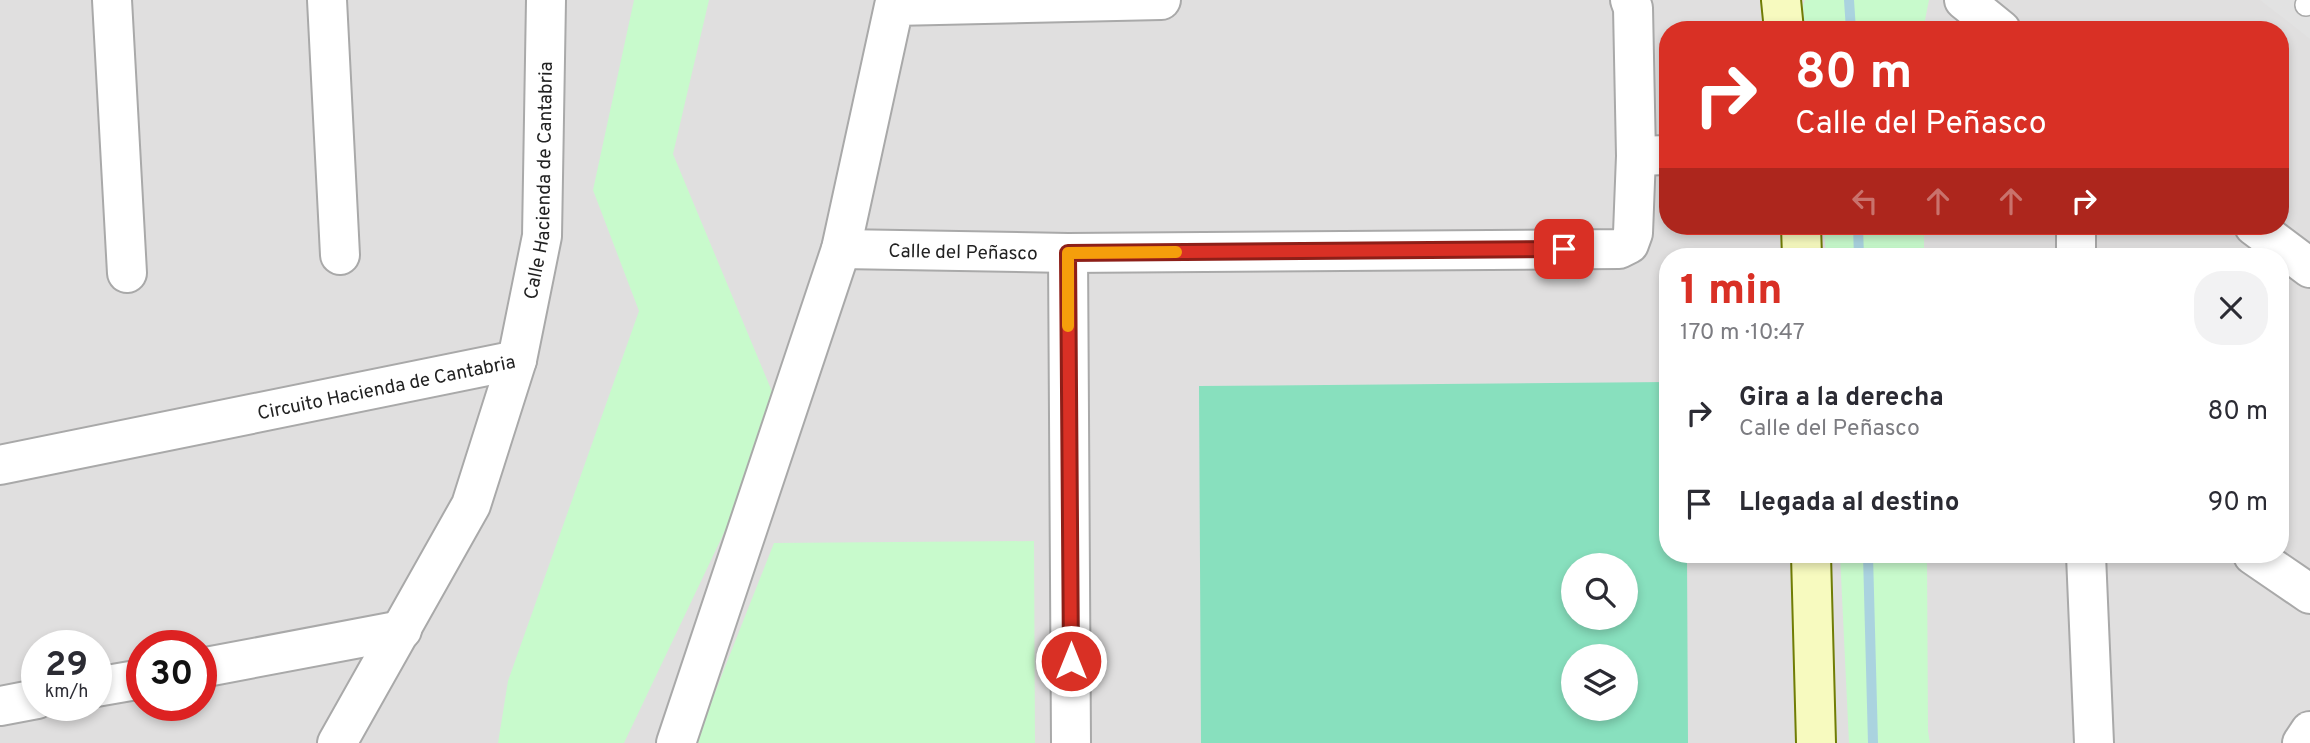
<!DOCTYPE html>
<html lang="es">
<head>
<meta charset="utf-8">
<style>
	:root { --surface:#fff; --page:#f2f2f3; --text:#2b2b33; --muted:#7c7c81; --accent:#d93025 }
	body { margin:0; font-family:Overpass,sans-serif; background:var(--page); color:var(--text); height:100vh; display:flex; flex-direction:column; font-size:26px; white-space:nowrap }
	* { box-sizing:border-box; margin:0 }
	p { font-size:23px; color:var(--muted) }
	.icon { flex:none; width:38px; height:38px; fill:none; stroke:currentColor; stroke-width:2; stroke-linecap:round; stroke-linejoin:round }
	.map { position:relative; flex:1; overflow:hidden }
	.sheet { position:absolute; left:1659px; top:248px; width:630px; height:315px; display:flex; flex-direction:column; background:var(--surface); border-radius:28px; box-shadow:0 4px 10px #0003 }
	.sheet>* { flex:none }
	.banner { position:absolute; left:1659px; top:21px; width:630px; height:214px; border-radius:28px; box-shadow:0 4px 10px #0003; background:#d93025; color:#fff; overflow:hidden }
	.tools { position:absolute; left:1561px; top:553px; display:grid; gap:14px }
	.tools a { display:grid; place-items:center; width:77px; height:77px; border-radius:50%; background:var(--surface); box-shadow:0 4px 10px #0003; font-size:35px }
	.speed { position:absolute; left:21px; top:630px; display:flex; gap:14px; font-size:35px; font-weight:700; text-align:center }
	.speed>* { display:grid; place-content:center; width:91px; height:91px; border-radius:50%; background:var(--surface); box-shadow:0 4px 10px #0003; line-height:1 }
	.speed small { font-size:18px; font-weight:400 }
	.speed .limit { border:10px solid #d22; background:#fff; color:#111 }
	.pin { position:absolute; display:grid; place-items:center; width:60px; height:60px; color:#fff; margin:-30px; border-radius:14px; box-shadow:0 4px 10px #0006 }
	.me { position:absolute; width:77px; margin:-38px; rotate:0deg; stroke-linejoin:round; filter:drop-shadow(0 0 5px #0008) }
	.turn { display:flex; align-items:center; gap:24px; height:147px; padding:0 21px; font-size:32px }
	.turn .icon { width:91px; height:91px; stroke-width:2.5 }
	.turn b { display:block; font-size:49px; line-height:60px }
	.lanes { display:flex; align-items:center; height:66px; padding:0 21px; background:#0003; justify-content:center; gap:35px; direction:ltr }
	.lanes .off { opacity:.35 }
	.round { display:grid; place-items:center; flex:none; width:74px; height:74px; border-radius:28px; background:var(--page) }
	.head { display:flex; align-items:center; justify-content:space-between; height:119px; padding:0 21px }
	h1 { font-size:42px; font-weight:800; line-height:52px; color:var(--accent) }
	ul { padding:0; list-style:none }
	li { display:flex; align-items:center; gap:21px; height:91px; padding:0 21px }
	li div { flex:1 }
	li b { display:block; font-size:26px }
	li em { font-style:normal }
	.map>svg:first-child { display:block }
</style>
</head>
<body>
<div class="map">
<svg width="2310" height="743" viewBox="0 0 2310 743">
	<rect width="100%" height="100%" fill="#f2efe9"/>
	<path fill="#e0dfdf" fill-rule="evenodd" d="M0,0h2310v743h-2310zM1668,30h612v196h-612zM1668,257h612v298h-612zM1573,565h53v53h-53zM37,646h59v59h-59zM142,646h59v59h-59zM1573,656h53v53h-53z"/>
	<g fill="#c8facc">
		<polygon points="634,0 709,0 673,154 781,413 624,743 498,743 508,681 639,311 593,190"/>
		<polygon points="1805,0 1929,0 1923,30 1805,30 1803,5"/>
		<polygon points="1824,226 1924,226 1924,257 1826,257"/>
		<polygon points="1034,541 1035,743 695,743 774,543"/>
		<polygon points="1840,555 1927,555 1928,731 1930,743 1849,743"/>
	</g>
	<path fill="#88e0be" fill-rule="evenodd" d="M1668,382v173h19l1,188h-487l-2,-357zM1573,565h53v53h-53zM1573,656h53v53h-53z"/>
	<polygon fill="#e2e2e2" points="2260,0 2310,0 2310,39 2295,27"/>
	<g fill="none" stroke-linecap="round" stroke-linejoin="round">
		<g stroke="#aad3df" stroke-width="10">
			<polyline points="1849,0 1851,30"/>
			<polyline points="1858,226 1859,257"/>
			<polyline points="1868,555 1873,743"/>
		</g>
		<g stroke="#a9a9a9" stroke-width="24">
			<polyline id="lane" points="2306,5 2310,1"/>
		</g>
		<g stroke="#a9a9a9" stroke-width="42">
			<g id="street">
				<polyline points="112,0 127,273"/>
				<polyline points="327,0 340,255"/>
				<polyline points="1964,0 2001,30"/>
				<polyline points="1636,156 1668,155"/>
				<polyline points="2076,226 2076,257"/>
				<polyline points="2254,226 2310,268"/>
				<path id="s1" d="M841,249l227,4 551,-4 10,-5 4,-11 3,-77 -3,-148 -3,-8"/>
				<polyline points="1068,253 1071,743"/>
				<path id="s2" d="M0,465l517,-105"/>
				<polyline points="2086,555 2094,743"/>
				<polyline points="2253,555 2310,594"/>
				<polyline points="201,668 402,630"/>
				<polyline points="96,687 142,679"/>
				<polyline points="0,706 37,699"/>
				<path id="s3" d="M337,743l134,-238 46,-145 25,-124 4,-236"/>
				<polyline points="676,743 841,249 894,6 1161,0"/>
				<polyline points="2302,743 2310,731"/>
			</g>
		</g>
		<g stroke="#707d05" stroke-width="42">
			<g id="secondary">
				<polyline points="1781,0 1784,30"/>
				<polyline points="1801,226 1802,257"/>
				<polyline points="1811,555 1816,743"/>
			</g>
		</g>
		<use href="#lane" stroke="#fff" stroke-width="21"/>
		<use href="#street" stroke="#fff" stroke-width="38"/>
		<use href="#secondary" stroke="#f7fabf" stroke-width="38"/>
	</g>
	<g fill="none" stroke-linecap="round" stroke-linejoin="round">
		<g stroke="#8d1f18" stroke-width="18">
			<polyline id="route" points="1071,661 1068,253 1564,249"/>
		</g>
		<use href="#route" stroke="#d93025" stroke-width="12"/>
		<polyline stroke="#f59e0b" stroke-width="12" points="1068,326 1068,253 1176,252"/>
	</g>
	<g text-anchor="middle" stroke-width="5" stroke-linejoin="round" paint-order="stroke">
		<g font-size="19" fill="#222" stroke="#fff">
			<text dy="7" stroke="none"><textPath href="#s3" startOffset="607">Calle Hacienda de Cantabria</textPath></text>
			<text dy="7" stroke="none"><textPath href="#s1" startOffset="122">Calle del Peñasco</textPath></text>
			<text dy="7" stroke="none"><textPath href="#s2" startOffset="394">Circuito Hacienda de Cantabria</textPath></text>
		</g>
	</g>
</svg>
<div class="tools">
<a><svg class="icon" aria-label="search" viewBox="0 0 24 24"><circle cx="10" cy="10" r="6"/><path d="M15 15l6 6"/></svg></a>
<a><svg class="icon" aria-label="layers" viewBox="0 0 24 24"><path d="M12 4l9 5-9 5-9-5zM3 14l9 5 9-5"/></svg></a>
</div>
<div class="speed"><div>29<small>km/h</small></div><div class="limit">30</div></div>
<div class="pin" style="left:1564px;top:249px;background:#d93025"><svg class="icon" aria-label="arrive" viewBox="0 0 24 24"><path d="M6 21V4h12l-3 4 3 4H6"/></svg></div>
<svg class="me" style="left:1071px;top:661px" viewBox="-20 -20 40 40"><circle r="17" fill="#d93025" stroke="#fff" stroke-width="3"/><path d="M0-11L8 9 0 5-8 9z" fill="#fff"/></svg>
<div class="banner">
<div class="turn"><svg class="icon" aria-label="right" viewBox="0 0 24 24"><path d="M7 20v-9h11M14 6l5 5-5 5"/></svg><div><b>80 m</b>Calle del Peñasco</div></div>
<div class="lanes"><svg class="icon off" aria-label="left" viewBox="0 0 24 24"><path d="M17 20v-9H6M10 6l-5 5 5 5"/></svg><svg class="icon off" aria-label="ahead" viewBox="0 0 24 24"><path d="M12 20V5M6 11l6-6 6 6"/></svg><svg class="icon off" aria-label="ahead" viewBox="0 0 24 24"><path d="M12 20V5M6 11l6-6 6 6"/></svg><svg class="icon" aria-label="right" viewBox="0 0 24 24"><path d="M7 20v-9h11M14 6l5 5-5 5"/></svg></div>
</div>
<section class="sheet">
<div class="head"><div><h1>1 min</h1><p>170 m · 10:47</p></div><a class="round"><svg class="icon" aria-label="close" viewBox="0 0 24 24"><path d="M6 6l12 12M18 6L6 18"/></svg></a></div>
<ul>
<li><svg class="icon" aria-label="right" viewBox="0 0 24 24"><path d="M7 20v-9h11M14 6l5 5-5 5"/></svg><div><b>Gira a la derecha</b><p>Calle del Peñasco</p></div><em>80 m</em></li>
<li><svg class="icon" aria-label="arrive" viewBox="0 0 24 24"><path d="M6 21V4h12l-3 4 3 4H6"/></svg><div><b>Llegada al destino</b></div><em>90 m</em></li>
</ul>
</section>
</div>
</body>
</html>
